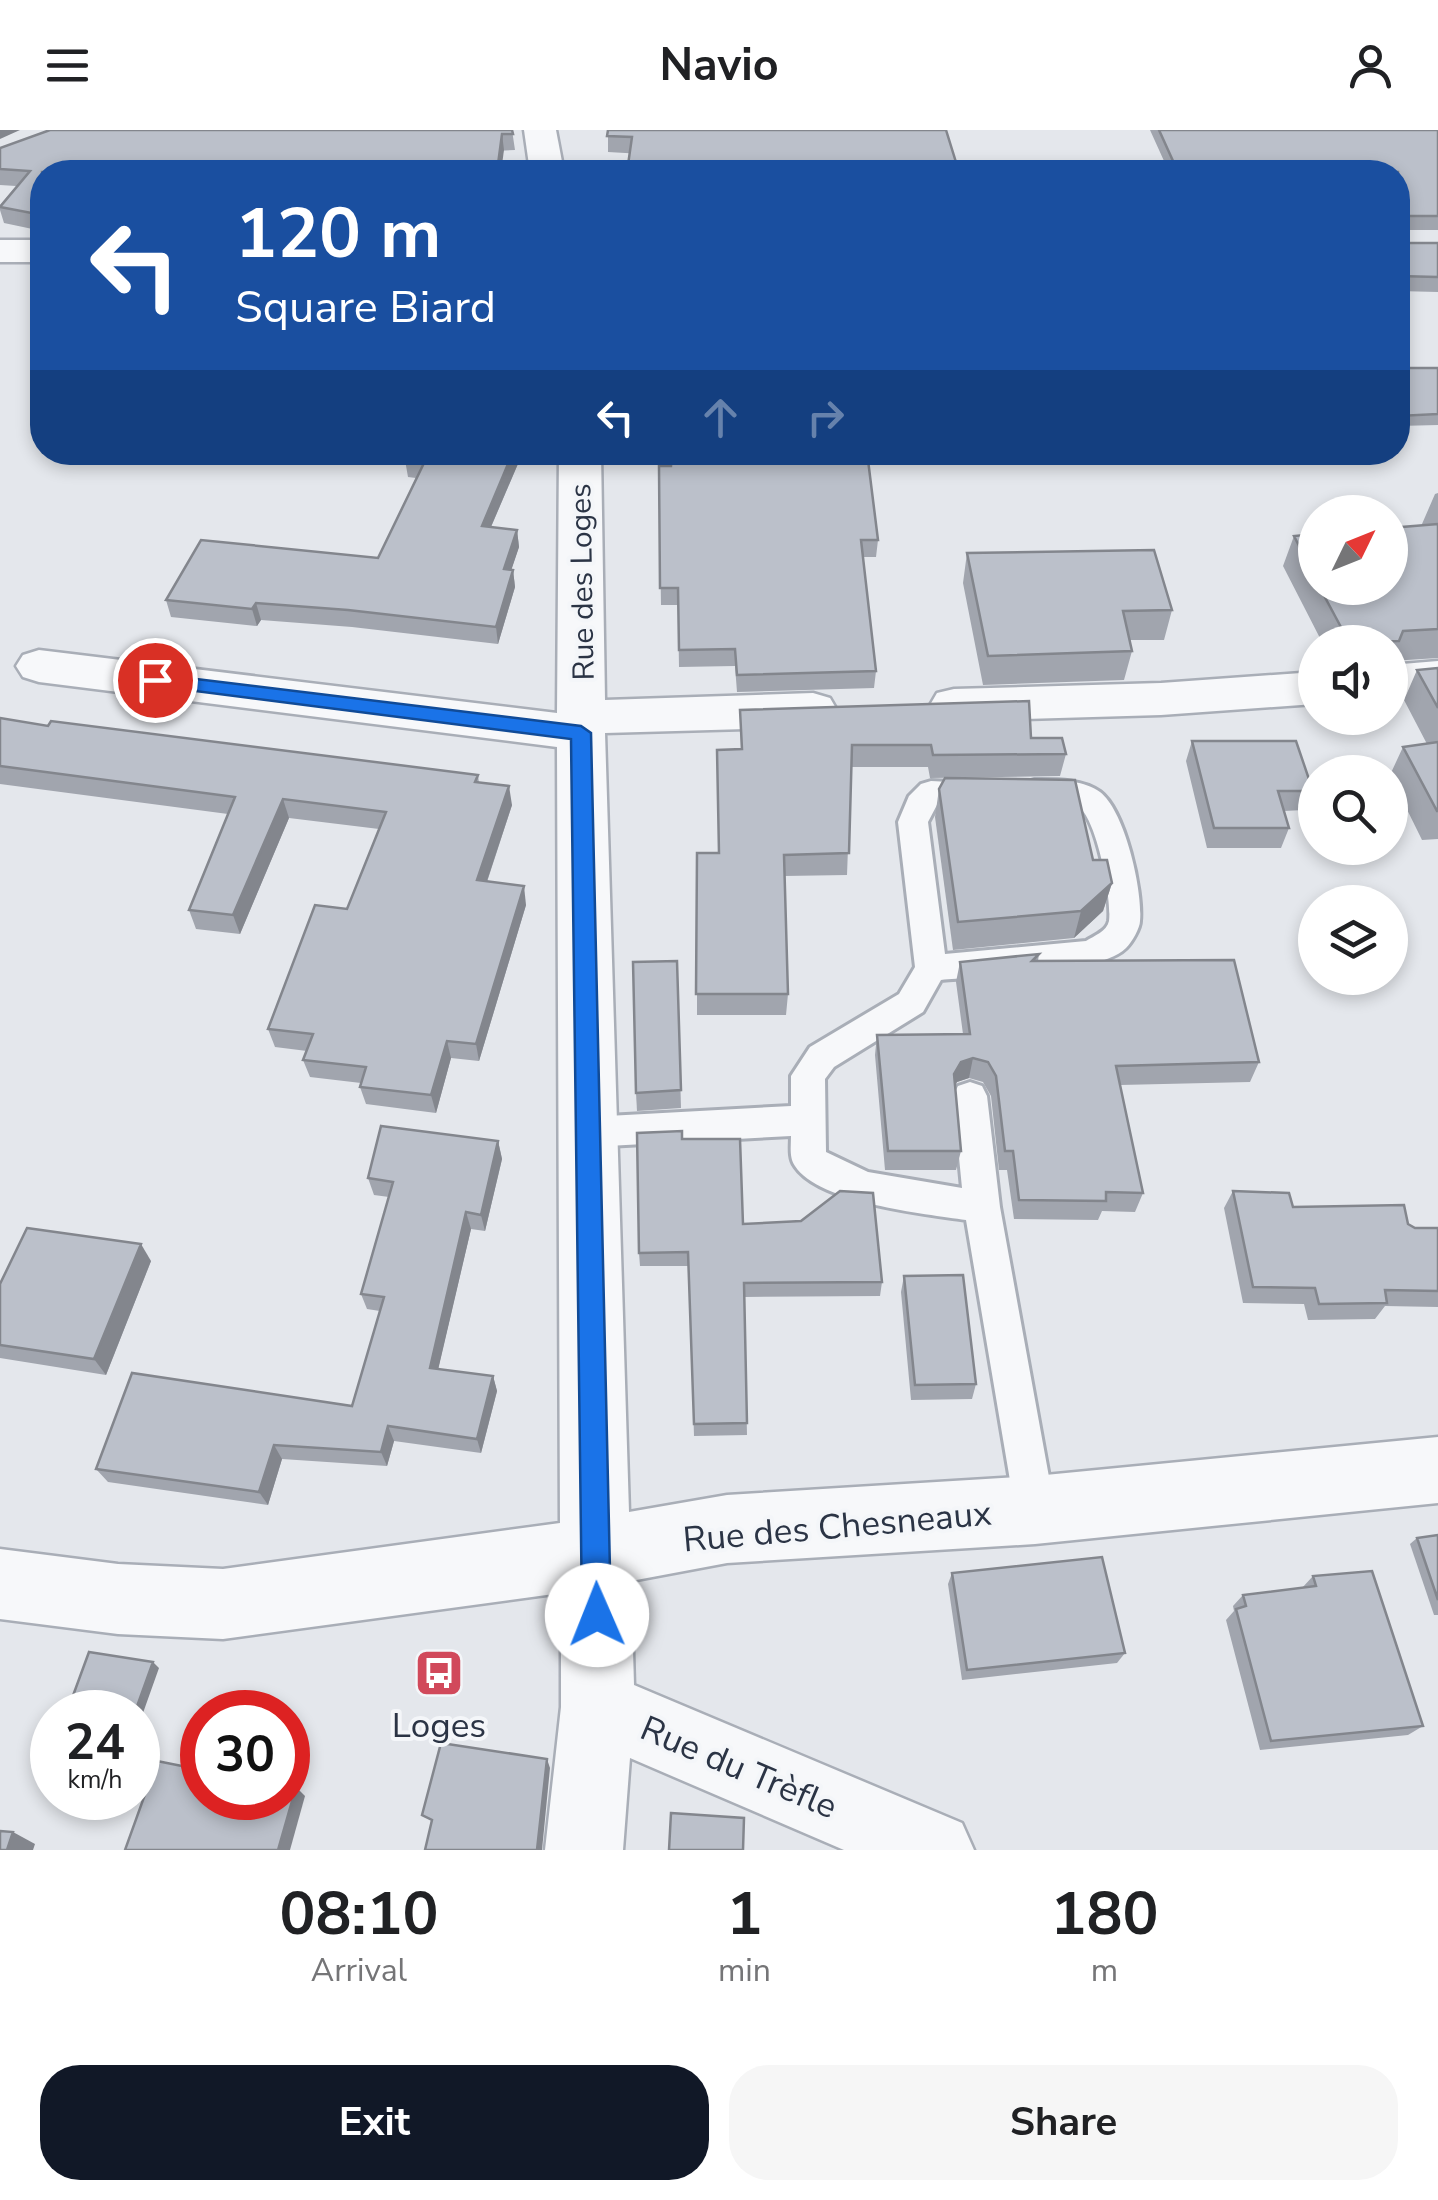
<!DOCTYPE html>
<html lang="en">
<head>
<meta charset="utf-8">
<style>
	:root { --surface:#fff; --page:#f6f6f6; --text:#202124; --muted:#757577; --accent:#111827 }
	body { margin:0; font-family:"Nunito Sans",sans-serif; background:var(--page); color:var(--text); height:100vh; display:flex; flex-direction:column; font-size:38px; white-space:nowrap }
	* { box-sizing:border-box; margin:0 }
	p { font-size:32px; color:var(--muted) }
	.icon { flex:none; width:55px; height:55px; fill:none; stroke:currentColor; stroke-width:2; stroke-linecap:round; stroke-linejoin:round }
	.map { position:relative; height:1720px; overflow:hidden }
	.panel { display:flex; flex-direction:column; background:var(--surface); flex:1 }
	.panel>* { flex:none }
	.hud { position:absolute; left:30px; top:30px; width:1380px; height:305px; border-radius:40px; box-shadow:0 5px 15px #0003; background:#1a4fa0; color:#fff; overflow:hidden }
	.needle { width:65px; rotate:47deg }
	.controls { position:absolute; left:1298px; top:365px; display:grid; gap:20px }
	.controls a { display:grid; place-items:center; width:110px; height:110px; border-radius:50%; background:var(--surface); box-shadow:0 5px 15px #0003; font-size:50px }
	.speed { position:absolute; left:30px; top:1560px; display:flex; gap:20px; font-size:50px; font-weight:700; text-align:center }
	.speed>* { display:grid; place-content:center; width:130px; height:130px; border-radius:50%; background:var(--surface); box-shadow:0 5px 15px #0003; line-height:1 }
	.speed small { font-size:25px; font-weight:400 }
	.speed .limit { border:15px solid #d22; background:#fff; color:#111 }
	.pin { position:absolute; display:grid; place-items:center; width:85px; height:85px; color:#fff; margin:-42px; border:5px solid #fff; border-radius:50%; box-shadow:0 2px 10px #0007 }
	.me { position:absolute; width:110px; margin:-55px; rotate:359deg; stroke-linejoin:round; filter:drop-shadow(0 0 8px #0008) }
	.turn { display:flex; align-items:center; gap:35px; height:210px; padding:0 40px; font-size:45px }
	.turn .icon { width:130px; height:130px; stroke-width:2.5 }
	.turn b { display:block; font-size:70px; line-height:85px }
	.lanes { display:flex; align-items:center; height:95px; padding:0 40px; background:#0003; justify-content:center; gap:50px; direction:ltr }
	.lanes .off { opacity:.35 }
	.eta { display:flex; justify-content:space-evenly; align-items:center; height:170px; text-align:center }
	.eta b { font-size:60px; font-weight:700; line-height:70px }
	.cta { display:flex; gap:20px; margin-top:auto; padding:20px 40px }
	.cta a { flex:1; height:115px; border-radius:40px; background:var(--accent); color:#fff; font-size:40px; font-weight:700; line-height:115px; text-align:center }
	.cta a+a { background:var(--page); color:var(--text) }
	header { display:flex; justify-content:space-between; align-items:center; height:130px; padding:0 40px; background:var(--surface); font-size:45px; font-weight:700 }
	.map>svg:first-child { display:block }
</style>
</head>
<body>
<header><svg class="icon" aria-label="menu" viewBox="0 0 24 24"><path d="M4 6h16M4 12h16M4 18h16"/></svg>Navio<svg class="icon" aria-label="person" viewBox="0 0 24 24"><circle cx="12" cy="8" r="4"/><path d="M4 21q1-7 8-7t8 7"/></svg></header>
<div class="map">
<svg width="1438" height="1720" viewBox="0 0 1438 1720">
	<rect width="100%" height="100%" fill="#e4e7ec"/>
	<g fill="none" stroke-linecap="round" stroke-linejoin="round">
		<g stroke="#a9aeb7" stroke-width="6">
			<path id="service" d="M1034,650c22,0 48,-1 66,12 25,19 43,99 40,129 0,7 -8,21 -14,27 -27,27 -144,28 -185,32l-18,32 -89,55 -9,12 1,73 42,20 94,16 -9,-92 5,-10 12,-4 12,4 5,10 13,111 55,303 -6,14 -14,6 -14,-6 -6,-14 -49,-290c-41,-6 -147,-17 -171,-54 -6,-8 -4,-20 -4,-30l-202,11 -12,-5 -5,-10 5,-10 12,-5 202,-11v-30l19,-29 89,-53 16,-27 -17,-145 11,-26 12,-12 10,-3 59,3 5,8 -5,8 -52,3 -10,19 17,132 141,-13c8,-5 21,-10 23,-20 3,-22 -12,-102 -31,-115 -14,-10 -38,-2 -54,-7l-5,-8 5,-8z"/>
		</g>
		<g stroke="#a9aeb7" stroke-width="5">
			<g id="minor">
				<polygon points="524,0 556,0 564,42 530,42"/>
				<rect x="0" y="110" width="42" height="22"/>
				<polygon points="559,322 601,322 605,570 813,563 830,568 837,580 830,592 813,597 605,603 629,1382 727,1365 1035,1346 1438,1307 1438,1373 1035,1414 727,1433 631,1451 634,1555 962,1693 974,1720 844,1720 630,1628 623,1720 545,1720 561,1577 561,1463 223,1509 118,1504 0,1489 0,1419 118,1434 223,1439 560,1393 557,617 39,552 23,547 16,536 23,525 39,520 557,583"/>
				<polygon points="1438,531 1438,563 1390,567 1390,535"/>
				<polygon points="1315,542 1315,574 1161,585 954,591 937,587 930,575 937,563 954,559 1161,553"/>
			</g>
		</g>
		<use href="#service" fill="#f7f8fa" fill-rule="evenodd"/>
		<use href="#minor" fill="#f7f8fa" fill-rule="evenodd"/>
	</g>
	<g fill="#a1a5ae">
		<polygon points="512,0 515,20 42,42 42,101 4,93 0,80 0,75 16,56 0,55 0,18"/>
		<polygon points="608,0 959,42 608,22"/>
		<polygon points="1150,0 1438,0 1438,100 1400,100 1400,113 1438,113 1438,162 1398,161 1398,42 1169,42"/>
		<polygon points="1398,238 1438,238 1438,295 1398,296"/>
		<polygon points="408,322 523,322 491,397 517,400 519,417 511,440 513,440 515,457 498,514 352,497 261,490 257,496 171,487 166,470 378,428 416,348 408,347 405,330"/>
		<polygon points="659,336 671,336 878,410 876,427 863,427 876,541 874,558 737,562 735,536 679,537 678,475 661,475"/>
		<polygon points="1438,363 1438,528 1391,531 1390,533 1390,512 1322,512 1283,436 1294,406 1315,404 1315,458 1390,458 1423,395 1422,394 1435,364"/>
		<polygon points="967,423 1172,480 1164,510 1129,510 1132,521 1124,550 983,555 963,453"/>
		<polygon points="1438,538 1438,709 1422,710 1390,645 1403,617 1427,614 1404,570 1417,540"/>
		<polygon points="740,580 1031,608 1066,624 1060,646 930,648 928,637 851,637 847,745 784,746 788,864 786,885 697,885 697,723 718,723 741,619"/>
		<polygon points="0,588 48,596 478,645 479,653 512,675 487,752 526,775 479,931 451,928 436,983 366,974 360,957 361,953 310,947 303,930 307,921 275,917 268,899 347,779 379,699 289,688 240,804 196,799 189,780 228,684 0,654"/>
		<polygon points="1192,611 1313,661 1304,680 1284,681 1289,698 1281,718 1207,718 1186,631"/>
		<polygon points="939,659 1093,730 1112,753 1103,781 1074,808 953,820 935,687"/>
		<polygon points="1039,824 1038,831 1259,932 1250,952 1120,955 1143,1063 1135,1082 1102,1081 1098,1090 1014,1089 1007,1040 999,1040 991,966 983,952 969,948 957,952 955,956 961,1021 956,1040 885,1040 875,925 877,905 963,904 956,852 960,832"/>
		<polygon points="677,831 681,978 637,981 636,963"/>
		<polygon points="682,1009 743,1094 882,1152 880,1166 744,1167 747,1305 694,1306 689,1136 640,1136 639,1123"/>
		<polygon points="498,1011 502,1029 485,1101 471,1099 438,1239 493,1246 497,1261 481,1323 394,1311 387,1336 282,1329 268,1375 108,1352 96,1339 352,1276 380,1181 367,1179 361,1164 389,1067 374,1065 368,1048"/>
		<polygon points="1233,1061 1293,1077 1408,1094 1415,1098 1438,1098 1438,1177 1385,1176 1375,1189 1308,1190 1304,1174 1243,1173 1224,1078"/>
		<polygon points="151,1131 106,1245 0,1228 0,1154"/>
		<polygon points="904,1146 976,1254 972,1269 911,1270 901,1162"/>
		<polygon points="1438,1405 1438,1485 1434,1485 1410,1414 1417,1408"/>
		<polygon points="952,1443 1125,1523 1117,1533 962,1550 948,1454"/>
		<polygon points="1313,1446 1423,1596 1408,1605 1260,1620 1226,1490 1234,1481 1233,1476 1243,1465 1302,1458"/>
	</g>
	<g fill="#83868d">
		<polygon points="0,0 20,0 0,9"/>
		<polygon points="502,4 504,20 501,42 497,42"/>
		<polygon points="513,322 523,322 484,413 482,396"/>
		<polygon points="517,400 519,417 506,456 504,439"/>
		<polygon points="513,440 515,457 498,514 496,497"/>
		<polygon points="256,473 261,490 257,496 252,479"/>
		<polygon points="509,656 512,675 481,769 477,750"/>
		<polygon points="283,669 289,688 240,804 233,785"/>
		<polygon points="1112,753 1103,781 1074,808 1081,781"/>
		<polygon points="524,756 526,775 479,931 476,914"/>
		<polygon points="447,911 451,928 436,983 431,965"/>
		<polygon points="973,928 969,948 957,952 950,964 954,944 961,932"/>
		<polygon points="498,1011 502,1029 485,1101 481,1085"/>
		<polygon points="466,1082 471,1099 435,1253 430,1238"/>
		<polygon points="141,1114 151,1131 106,1245 94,1229"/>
		<polygon points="493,1246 497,1261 481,1323 477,1309"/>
		<polygon points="388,1296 394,1311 387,1336 381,1322"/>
		<polygon points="274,1315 282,1329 268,1375 259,1362"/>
		<polygon points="153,1532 159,1538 138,1597 138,1582 135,1582"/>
		<polygon points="547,1629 550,1638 542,1720 537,1720"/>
		<polygon points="296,1657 305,1666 290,1720 278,1720"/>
		<polygon points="13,1702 35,1714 33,1720 7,1720"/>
	</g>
	<g fill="#bbc0ca" stroke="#83868d" stroke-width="2.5">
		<polygon points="50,0 512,0 513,4 502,4 497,42 42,42 42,85 0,77 30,41 0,39 0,18"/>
		<polygon points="608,0 946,0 959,42 627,42 632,7 607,6"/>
		<polygon points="1159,0 1438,0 1438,86 1400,86 1400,113 1438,113 1438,147 1398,146 1398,42 1178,42"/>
		<polygon points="1398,238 1438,238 1438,284 1398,286"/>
		<polygon points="408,322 513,322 482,396 517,400 504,439 513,440 496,497 348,480 256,473 252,479 166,470 201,410 378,428 424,333 405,330"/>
		<polygon points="672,322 867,322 878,410 861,410 876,541 737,545 735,519 679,520 678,458 660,458 659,336 671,336"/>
		<polygon points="1438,394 1438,499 1403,501 1399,511 1349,512 1320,458 1390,458 1390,398"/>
		<polygon points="1315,404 1315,447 1294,406"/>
		<polygon points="1154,420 1172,480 1123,481 1132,521 988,526 967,423"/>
		<polygon points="1438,538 1438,578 1417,540"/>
		<polygon points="1029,571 1031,608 1062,608 1066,624 933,625 931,615 852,615 849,723 784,725 788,864 696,864 697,723 719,723 717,620 742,619 740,580"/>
		<polygon points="0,588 48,596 51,591 478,645 475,652 509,656 477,750 524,756 476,914 447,911 431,965 360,957 366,937 303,930 313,904 268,899 315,775 347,779 386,682 283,669 233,785 189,780 235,667 0,636"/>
		<polygon points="1192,611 1296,611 1313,661 1278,661 1289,698 1214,698"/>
		<polygon points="1438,612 1438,681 1437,681 1403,617"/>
		<polygon points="945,648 1075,650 1093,730 1107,730 1112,753 1081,781 958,792 939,659"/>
		<polygon points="1039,824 1032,831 1234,830 1259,932 1116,936 1143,1063 1106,1062 1106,1071 1019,1070 1013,1021 1005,1021 996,946 988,932 973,928 961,932 954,944 961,1021 888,1021 877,905 970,904 960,832"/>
		<polygon points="677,831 681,960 636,963 633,832"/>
		<polygon points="381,996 498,1011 481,1085 466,1082 430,1238 493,1246 477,1309 388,1296 381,1322 274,1315 259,1362 96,1339 132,1243 352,1276 384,1167 361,1164 393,1052 368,1048"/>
		<polygon points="682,1001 682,1009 740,1009 743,1094 801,1091 840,1061 873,1063 882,1152 744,1153 747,1293 694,1294 688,1122 639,1123 637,1003"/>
		<polygon points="1233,1061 1289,1063 1293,1077 1404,1075 1408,1094 1415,1098 1438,1098 1438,1161 1385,1160 1387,1173 1319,1174 1315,1158 1253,1157"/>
		<polygon points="27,1098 141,1114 94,1229 0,1215 0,1154"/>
		<polygon points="963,1145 976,1254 915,1255 904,1146"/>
		<polygon points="1438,1405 1438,1470 1417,1408"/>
		<polygon points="1102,1427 1125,1523 967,1540 952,1443"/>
		<polygon points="1372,1441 1423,1596 1271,1611 1236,1479 1246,1476 1243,1465 1316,1456 1313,1446"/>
		<polygon points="89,1522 153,1532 135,1582 67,1582"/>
		<polygon points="441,1613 547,1629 537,1720 425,1720 432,1690 422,1685"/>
		<polygon points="157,1631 202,1640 202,1668 288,1668 288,1656 296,1657 278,1720 125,1720"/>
		<polygon points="671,1683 744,1688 743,1720 669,1720"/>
		<polygon points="0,1701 13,1702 7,1720 0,1720"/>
	</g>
	<polygon fill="#1a73e8" stroke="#114b97" stroke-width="2.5" points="155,544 581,596 591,603 611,1485 607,1495 597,1500 586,1495 582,1485 571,609 148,555 148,546"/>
	<defs>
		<g id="bus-square" transform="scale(2.5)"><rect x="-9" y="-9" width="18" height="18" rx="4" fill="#d1495b" stroke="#f4f6f9"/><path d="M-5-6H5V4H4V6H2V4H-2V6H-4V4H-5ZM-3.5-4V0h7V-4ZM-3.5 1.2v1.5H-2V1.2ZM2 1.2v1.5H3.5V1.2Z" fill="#fff"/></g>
	</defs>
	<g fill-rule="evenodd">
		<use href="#bus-square" x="439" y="1543"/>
	</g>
	<g text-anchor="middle" stroke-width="8" stroke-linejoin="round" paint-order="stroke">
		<g font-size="30" fill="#2b3445" stroke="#f4f6f9">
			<text transform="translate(582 452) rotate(-91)" y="10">Rue des Loges</text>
		</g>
		<g font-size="35" fill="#2b3445" stroke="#f4f6f9">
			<text transform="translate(837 1396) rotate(-5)" y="12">Rue des Chesneaux</text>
			<text transform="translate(739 1637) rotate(23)" y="12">Rue du Trèfle</text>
		</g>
		<g font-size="35" fill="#2b3445" stroke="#f4f6f9">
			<text x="439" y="1607">Loges</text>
		</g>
	</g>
</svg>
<div class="controls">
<a><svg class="needle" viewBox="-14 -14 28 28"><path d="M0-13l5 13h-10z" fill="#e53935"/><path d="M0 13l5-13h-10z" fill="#757577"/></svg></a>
<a><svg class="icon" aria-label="sound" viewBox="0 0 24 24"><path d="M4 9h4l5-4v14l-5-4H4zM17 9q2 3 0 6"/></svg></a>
<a><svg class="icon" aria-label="search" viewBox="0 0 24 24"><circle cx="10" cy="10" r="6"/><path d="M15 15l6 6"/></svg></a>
<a><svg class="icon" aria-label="layers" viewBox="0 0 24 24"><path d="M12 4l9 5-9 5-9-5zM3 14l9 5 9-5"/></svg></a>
</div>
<div class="speed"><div>24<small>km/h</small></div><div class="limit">30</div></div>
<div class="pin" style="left:155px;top:550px;background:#d93025"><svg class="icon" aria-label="arrive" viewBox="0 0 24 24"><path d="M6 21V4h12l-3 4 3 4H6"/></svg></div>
<svg class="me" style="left:597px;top:1485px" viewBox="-20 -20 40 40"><circle r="19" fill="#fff"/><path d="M0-13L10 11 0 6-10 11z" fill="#1a73e8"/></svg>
<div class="hud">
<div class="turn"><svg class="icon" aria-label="left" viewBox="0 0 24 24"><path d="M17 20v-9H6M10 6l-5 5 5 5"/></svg><div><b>120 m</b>Square Biard</div></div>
<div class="lanes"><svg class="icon" aria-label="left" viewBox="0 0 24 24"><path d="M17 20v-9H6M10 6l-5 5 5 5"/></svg><svg class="icon off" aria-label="ahead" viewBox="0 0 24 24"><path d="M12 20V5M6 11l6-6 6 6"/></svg><svg class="icon off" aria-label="right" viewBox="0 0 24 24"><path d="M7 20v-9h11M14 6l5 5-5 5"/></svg></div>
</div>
</div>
<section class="panel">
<div class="eta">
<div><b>08:10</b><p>Arrival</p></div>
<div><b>1</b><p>min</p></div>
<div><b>180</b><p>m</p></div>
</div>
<div class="cta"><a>Exit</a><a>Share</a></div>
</section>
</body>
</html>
